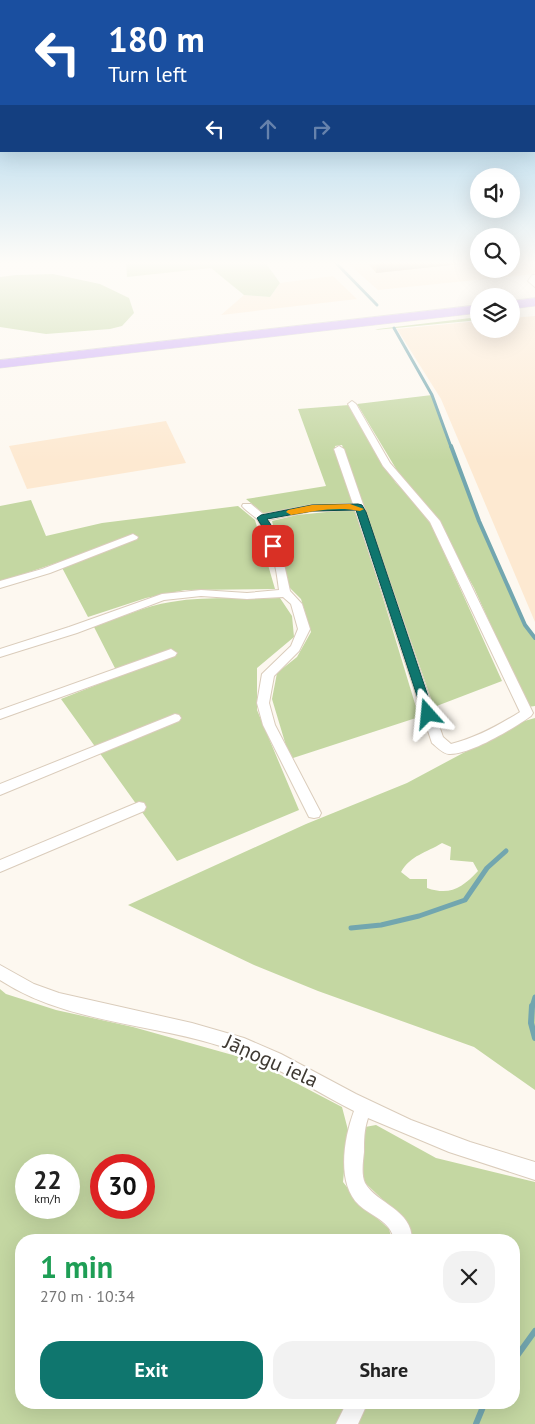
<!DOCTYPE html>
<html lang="en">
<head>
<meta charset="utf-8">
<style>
	:root { --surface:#fff; --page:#f2f2f2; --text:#222; --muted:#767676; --accent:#0f766e }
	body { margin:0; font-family:"PT Sans",sans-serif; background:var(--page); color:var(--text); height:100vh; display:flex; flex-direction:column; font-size:19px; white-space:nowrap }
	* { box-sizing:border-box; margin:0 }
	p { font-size:16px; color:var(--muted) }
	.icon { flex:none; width:28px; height:28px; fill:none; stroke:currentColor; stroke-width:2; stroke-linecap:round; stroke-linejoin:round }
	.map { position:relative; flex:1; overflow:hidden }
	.details { position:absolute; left:15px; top:1234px; width:505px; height:175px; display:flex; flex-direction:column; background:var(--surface); border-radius:20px; box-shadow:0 5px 20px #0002 }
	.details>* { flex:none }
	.guide { position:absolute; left:0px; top:0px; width:535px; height:152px; box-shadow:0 5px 20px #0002; background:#1a4fa0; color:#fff; overflow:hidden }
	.tools { position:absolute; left:470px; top:168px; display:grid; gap:10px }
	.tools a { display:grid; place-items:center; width:50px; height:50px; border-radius:50%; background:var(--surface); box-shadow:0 5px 20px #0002; font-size:25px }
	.speed { position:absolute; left:15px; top:1154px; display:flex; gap:10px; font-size:25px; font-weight:700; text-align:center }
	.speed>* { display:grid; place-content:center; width:65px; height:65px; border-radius:50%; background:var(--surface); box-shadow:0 5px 20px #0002; line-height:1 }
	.speed small { font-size:12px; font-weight:400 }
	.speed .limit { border:8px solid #d22; background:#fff; color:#111 }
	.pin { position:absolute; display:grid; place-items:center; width:42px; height:42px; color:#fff; margin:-21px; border-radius:10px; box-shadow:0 2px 8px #0006 }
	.me { position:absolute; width:55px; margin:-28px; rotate:342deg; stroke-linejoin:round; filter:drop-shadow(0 0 4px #0008) }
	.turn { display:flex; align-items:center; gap:18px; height:105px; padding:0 25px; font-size:22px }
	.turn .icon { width:65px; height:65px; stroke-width:2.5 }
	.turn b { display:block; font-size:35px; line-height:42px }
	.lanes { display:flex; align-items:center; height:48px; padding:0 25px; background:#0003; justify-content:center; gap:25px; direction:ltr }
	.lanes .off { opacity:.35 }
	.round { display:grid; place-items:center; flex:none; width:52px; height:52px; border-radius:20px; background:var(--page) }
	.overview { display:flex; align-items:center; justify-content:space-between; height:85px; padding:0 25px }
	h1 { font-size:30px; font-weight:800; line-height:38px; color:#1e9e55 }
	.cta { display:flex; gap:10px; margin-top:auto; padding:10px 25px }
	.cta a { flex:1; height:58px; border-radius:20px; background:var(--accent); color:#fff; font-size:20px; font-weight:800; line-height:58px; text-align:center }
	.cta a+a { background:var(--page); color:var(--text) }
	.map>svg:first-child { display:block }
</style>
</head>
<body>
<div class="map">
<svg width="535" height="1424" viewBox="0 0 535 1424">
	<rect width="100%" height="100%" fill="#fdf8f0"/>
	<g fill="#fde9d1">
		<polygon points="346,262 479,262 479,269 511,269 511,262 535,262 535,274 378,290"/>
		<polygon points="333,276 357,299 221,315 244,295 270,297 280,283"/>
		<polygon points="535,316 535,622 441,399 397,329 479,321 479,329 511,329 511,318"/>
		<polygon points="166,421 186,463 27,489 9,446"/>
	</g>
	<g fill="#c4d7a2" fill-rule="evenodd">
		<polygon points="126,262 265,262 280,283 270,297 244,295 211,268 127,277"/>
		<polygon points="53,274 100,284 129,298 134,313 122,326 110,329 46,334 0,327 0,277 16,275"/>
		<polygon points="479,317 479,320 375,330 378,329"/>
		<polygon points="432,395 479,521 525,625 535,638 535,706 528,707 474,588 433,513 401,477 357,404"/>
		<polygon points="349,405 380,461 396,483 417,505 432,526 502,681 434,707 342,445 335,446 352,503 309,506 274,513 263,513 246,499 326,486 298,409"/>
		<polygon points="31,500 46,536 102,523 238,506 255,520 275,589 185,590 146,598 88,617 59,562 0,582 0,506"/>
		<polygon points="356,509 419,717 290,759 272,699 277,673 297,657 311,632 301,599 288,586 272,521 297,515"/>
		<path d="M280,598l12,18 2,21 -37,31v42l42,100 -122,51 -116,-162 58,-23 -25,-49c25,-9 51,-21 77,-25 36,-6 73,-3 109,-4z"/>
		<path d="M535,718v372l-61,-43 -156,-56 -64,-26 -126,-60 178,-81 101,-41 114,-61zM442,843l9,4 -1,13 23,2 5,9c-16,17 -28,25 -51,17v-9h-17l-9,-7c10,-17 25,-19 41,-29z"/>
		<path d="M0,989l6,5 50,16 77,17 121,34 88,46 6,23 -5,52 15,19 31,28 3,11h-371v162l327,1 -11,21h-337zM26,1165h43v43h-43zM101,1165h43v43h-43z"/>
		<polygon points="376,1125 436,1158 535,1182 535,1424 353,1424 362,1403 514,1402 514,1240 408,1240 402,1218 360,1178 365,1127"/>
	</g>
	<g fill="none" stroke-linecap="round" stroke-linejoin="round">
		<g stroke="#72a6af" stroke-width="3">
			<polyline points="335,262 377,305"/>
			<polyline points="394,328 432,395 451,447"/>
		</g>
		<polyline stroke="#72a6af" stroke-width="4" points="451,446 479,521 525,625 535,638"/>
		<g stroke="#72a6af" stroke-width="5">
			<polyline points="351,928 381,925 419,916 465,900 487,868 506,851"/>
			<polyline points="532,1007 535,997"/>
		</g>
		<g stroke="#72a6af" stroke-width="6">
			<polyline points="532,1006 531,1023 535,1038"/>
			<polyline points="514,1360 535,1331"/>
			<polyline points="476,1424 485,1402"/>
		</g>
		<g stroke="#daccbb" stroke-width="2">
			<g id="minor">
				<polygon points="532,275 535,275 535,287 528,281"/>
				<path d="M352,401l4,3 34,59 50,58 93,192 -2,3c-17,12 -61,39 -82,38 -6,0 -12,-7 -17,-11l-77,-233 -43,1 -44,9 14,35 8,36 12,13 8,25 -11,22 -25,25 -5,27 6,22 46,88 -2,4 -5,1 -5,-1 -46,-92 -6,-22 5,-29 29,-28 7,-17 -7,-25 -8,-7 -36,2 -46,-3 -37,4 -87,33 -77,24v-8l69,-22 93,-33 39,-4 46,3 32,-3c-2,-20 -9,-56 -22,-71 -5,-5 -11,-8 -15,-13l1,-2h8l12,10 49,-9 41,-1 -19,-55 5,-3 5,3 99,288 8,7c25,-6 48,-19 69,-32l-90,-190 -47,-56 -35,-62z"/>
				<polygon points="133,534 138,537 137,539 50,573 0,588 0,581 42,569"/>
				<polygon points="171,649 177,653 175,656 0,719 0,710"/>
				<polygon points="175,714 179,715 181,718 179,721 0,795 0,784"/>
				<polygon points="139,802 144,803 146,807 144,811 0,872 0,860"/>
				<path d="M0,965l34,19 25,9 133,30 52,15 37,16 75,40 55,26 59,22 65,20v18l-86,-28 -81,-34c-4,12 -4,22 -4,34 -1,9 -3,23 1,31 12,21 47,26 47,57h-18c-3,-19 -23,-24 -35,-35 -23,-22 -15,-67 -5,-94 -45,-23 -88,-52 -137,-66 -71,-22 -153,-23 -217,-65z"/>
				<polygon points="347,1402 368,1402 358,1424 336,1424"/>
			</g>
		</g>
		<g stroke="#d5d4d2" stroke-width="1">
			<g id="trunk">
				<polygon points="535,298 535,306 511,309 511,301"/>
				<polygon points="479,305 479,313 0,368 0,360"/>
			</g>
		</g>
		<use href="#minor" fill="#fff" fill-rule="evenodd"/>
		<use href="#trunk" fill="#ccacf8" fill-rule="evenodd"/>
	</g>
	<polygon fill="#d9b78b" points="367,262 479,262 376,273"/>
	<polygon fill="#b09571" points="377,262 479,262 376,273"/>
	<linearGradient id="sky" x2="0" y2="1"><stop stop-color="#81c1e6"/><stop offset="0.57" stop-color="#fefcf8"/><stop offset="1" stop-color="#fefcf8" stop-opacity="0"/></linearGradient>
	<rect width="535" height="461" fill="url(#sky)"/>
	<polygon fill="#0f766e" stroke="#0a4d48" points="358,504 362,505 366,512 434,714 432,717 428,719 423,714 356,510 312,511 267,519 273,528 278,546 273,549 268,546 263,528 257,518 261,515 312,505"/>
	<path fill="#f59e0b" d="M350,504l14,5 -4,2c-22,-5 -47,0 -69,4l-5,-3 2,-2 24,-5z"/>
	<g text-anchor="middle" stroke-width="5" stroke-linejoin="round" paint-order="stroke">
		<g font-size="21" fill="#3f3a33" stroke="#fff">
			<text transform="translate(271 1061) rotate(24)" y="7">Jāņogu iela</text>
		</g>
	</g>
</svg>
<div class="tools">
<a><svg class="icon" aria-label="sound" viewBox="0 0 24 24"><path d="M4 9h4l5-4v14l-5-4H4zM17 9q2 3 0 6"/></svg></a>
<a><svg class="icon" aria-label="search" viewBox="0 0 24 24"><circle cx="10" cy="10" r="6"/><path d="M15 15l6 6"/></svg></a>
<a><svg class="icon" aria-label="layers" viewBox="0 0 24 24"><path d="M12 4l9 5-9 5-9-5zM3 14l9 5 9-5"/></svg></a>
</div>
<div class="speed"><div>22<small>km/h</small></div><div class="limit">30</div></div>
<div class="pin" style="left:273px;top:546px;background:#d93025"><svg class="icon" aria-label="arrive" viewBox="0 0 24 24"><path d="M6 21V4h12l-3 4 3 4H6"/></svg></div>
<svg class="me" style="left:428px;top:714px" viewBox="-20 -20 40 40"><path d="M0-17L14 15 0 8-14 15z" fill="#0f766e" stroke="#fff" stroke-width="4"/></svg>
<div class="guide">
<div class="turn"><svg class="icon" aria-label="left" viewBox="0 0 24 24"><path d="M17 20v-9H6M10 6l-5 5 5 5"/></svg><div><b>180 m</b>Turn left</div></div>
<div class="lanes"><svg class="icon" aria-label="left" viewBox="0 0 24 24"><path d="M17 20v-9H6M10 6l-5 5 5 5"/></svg><svg class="icon off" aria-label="ahead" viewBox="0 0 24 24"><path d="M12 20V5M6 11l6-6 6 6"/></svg><svg class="icon off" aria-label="right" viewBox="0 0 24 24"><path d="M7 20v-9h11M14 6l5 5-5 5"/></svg></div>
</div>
<section class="details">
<div class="overview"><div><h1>1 min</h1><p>270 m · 10:34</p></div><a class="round"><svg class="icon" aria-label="close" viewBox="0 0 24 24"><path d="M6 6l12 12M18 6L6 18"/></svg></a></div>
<div class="cta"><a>Exit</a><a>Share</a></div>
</section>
</div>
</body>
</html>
